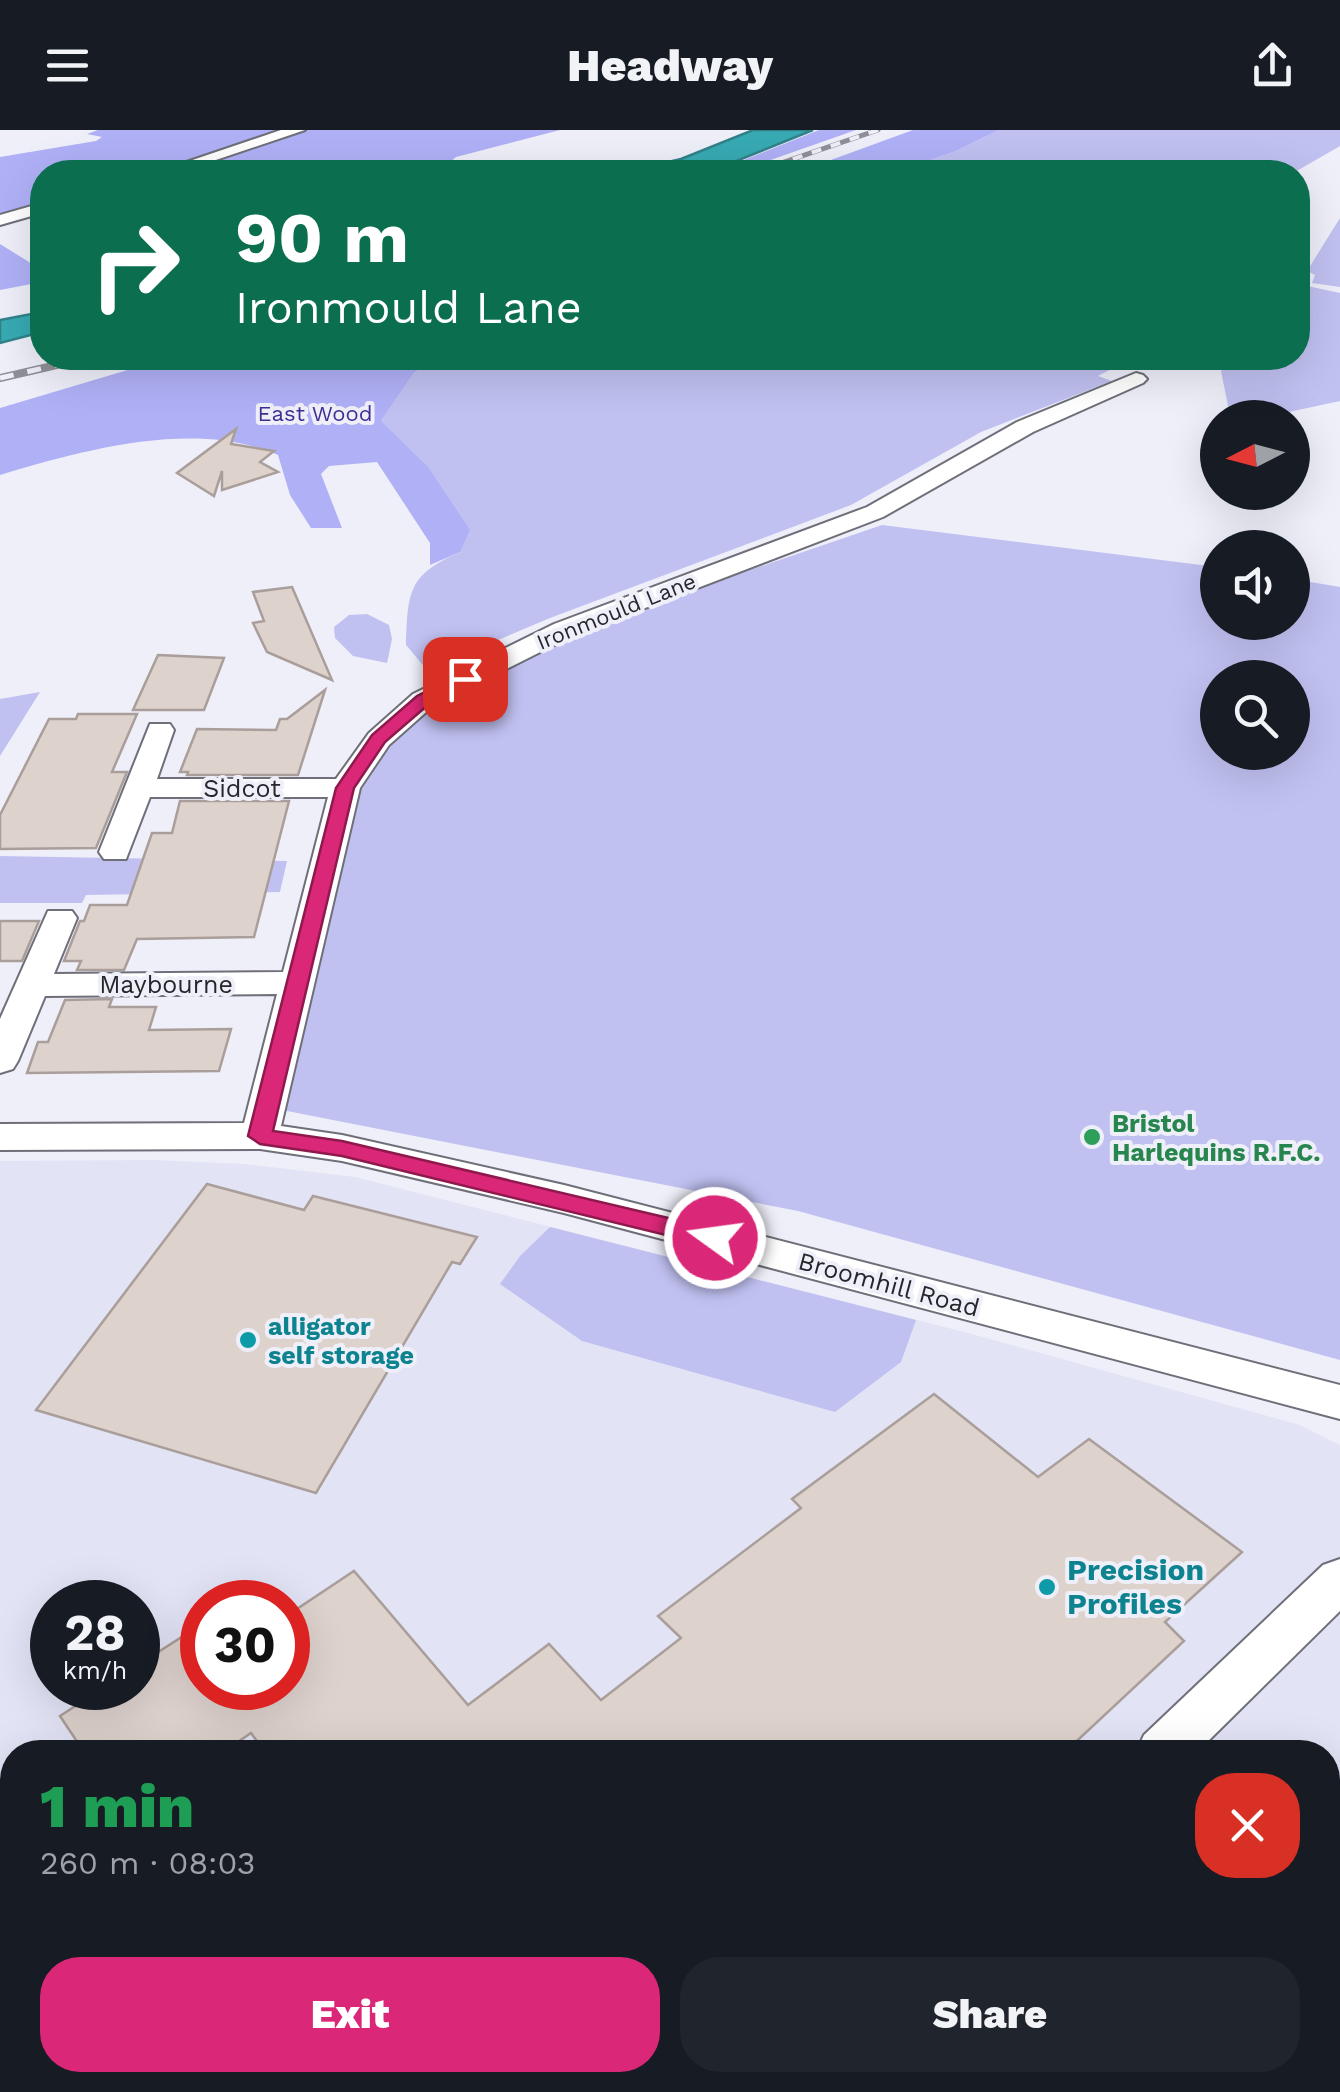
<!DOCTYPE html>
<html lang="en">
<head>
<meta charset="utf-8">
<style>
	:root { --surface:#171b24; --page:#20242c; --text:#f1f3f6; --muted:#9ea1a6; --accent:#db2777 }
	body { margin:0; font-family:"Work Sans",sans-serif; background:var(--page); color:var(--text); height:100vh; display:flex; flex-direction:column; font-size:38px; white-space:nowrap }
	* { box-sizing:border-box; margin:0 }
	p { font-size:32px; color:var(--muted) }
	.icon { flex:none; width:55px; height:55px; fill:none; stroke:currentColor; stroke-width:2; stroke-linecap:round; stroke-linejoin:round }
	.map { position:relative; flex:1; overflow:hidden }
	.details { position:absolute; left:0px; top:1610px; width:1340px; height:352px; display:flex; flex-direction:column; background:var(--surface); border-radius:40px 40px 0 0; box-shadow:0 10px 40px #0002 }
	.details>* { flex:none }
	.hud { position:absolute; left:30px; top:30px; width:1280px; height:210px; border-radius:40px; box-shadow:0 10px 40px #0002; background:#0b6e4f; color:#fff; overflow:hidden }
	.needle { width:65px; rotate:264deg }
	.fabs { position:absolute; left:1200px; top:270px; display:grid; gap:20px }
	.fabs a { display:grid; place-items:center; width:110px; height:110px; border-radius:50%; background:var(--surface); box-shadow:0 10px 40px #0002; font-size:50px }
	.speed { position:absolute; left:30px; top:1450px; display:flex; gap:20px; font-size:50px; font-weight:700; text-align:center }
	.speed>* { display:grid; place-content:center; width:130px; height:130px; border-radius:50%; background:var(--surface); box-shadow:0 10px 40px #0002; line-height:1 }
	.speed small { font-size:25px; font-weight:400 }
	.speed .limit { border:15px solid #d22; background:#fff; color:#111 }
	.pin { position:absolute; display:grid; place-items:center; width:85px; height:85px; color:#fff; margin:-42px; border-radius:20px; box-shadow:0 5px 15px #0006 }
	.me { position:absolute; width:110px; margin:-55px; rotate:284deg; stroke-linejoin:round; filter:drop-shadow(0 0 8px #0008) }
	.turn { display:flex; align-items:center; gap:35px; height:210px; padding:0 40px; font-size:45px }
	.turn .icon { width:130px; height:130px; stroke-width:2.5 }
	.turn b { display:block; font-size:70px; line-height:85px }
	.round { display:grid; place-items:center; flex:none; width:105px; height:105px; border-radius:40px; background:var(--page) }
	.summary { display:flex; align-items:center; justify-content:space-between; height:170px; padding:0 40px }
	h1 { font-size:60px; font-weight:800; line-height:75px; color:#1e9e55 }
	.cta { display:flex; gap:20px; margin-top:auto; padding:20px 40px }
	.cta a { flex:1; height:115px; border-radius:40px; background:var(--accent); color:#fff; font-size:40px; font-weight:800; line-height:115px; text-align:center }
	.cta a+a { background:var(--page); color:var(--text) }
	header { display:flex; justify-content:space-between; align-items:center; height:130px; padding:0 40px; background:var(--surface); font-size:45px; font-weight:800 }
	.map>svg:first-child { display:block }
</style>
</head>
<body>
<header><svg class="icon" aria-label="menu" viewBox="0 0 24 24"><path d="M4 6h16M4 12h16M4 18h16"/></svg>Headway<svg class="icon" aria-label="share" viewBox="0 0 24 24"><path d="M12 15V3M7 8l5-5 5 5M5 13v7h14v-7"/></svg></header>
<div class="map">
<svg width="1340" height="1962" viewBox="0 0 1340 1962">
	<rect width="100%" height="100%" fill="#efeffa"/>
	<path fill="#e2e3f5" fill-rule="evenodd" d="M153,1030l92,4 110,13 613,156 332,92 40,20v647h-1340v-931zM52,1472h86v86h-86zM202,1472h86v86h-86zM12,1622h1316v328h-1316z"/>
	<g fill="#c0c1f1" fill-rule="evenodd">
		<polygon points="999,0 1340,0 1340,16 1295,42 897,42 956,21"/>
		<polygon points="1340,88 1340,157 1312,153 1315,145 1307,141"/>
		<polygon points="1298,154 1340,163 1340,271 1265,287 1240,287 1228,276 1221,241 1233,228 1298,228"/>
		<path d="M440,228h693l-35,18 14,5 -131,51 -130,73 -301,113 -123,52 -21,-25c2,-54 2,-70 54,-93l-79,-131 33,-48z"/>
		<path d="M882,395l335,42 1,55h74l1,-43 47,8v773l-542,-149 -516,-101 74,-322 49,-63 29,-23 137,-71zM1218,548h74v74h-74z"/>
		<polygon points="367,484 389,495 392,509 387,533 353,526 335,508 334,497 349,485"/>
		<polygon points="40,562 0,626 0,569"/>
		<polygon points="0,726 287,731 280,762 86,765 82,773 0,773"/>
		<polygon points="550,1097 916,1190 901,1232 835,1282 582,1211 500,1154 520,1126"/>
	</g>
	<g fill="#b0b0f7">
		<polygon points="98,0 560,0 456,27 439,42 327,42 270,36 222,36 188,42 42,42 42,74 0,86 0,27 96,11 102,7 87,4"/>
		<polygon points="819,0 856,0 736,42 714,42"/>
		<polygon points="913,0 999,0 956,21 897,42 798,42"/>
		<polygon points="0,114 42,140 42,152 0,160"/>
		<path d="M168,228h272l-26,15 -33,48 47,46 42,63 -10,22 -30,13v-22l-53,-81 -48,4 -8,8 21,54h-31l-21,-33 -12,-40c-83,-36 -194,-5 -278,20v-67z"/>
	</g>
	<g fill="#37aab3" stroke="#32828a" stroke-width="2.5">
		<polygon points="753,0 813,0 709,42 625,42 681,29"/>
		<polygon points="42,182 42,202 0,213 0,190"/>
	</g>
	<g fill="#ded2cd" stroke="#aa9e9a" stroke-width="2.5">
		<polygon points="236,299 231,314 274,321 260,332 278,342 222,360 222,341 214,366 177,343"/>
		<polygon points="292,457 332,550 267,522 253,493 264,491 253,462"/>
		<polygon points="158,525 224,528 204,580 133,580"/>
		<polygon points="325,560 298,645 187,645 188,642 180,642 197,599 276,600 280,589 287,589"/>
		<polygon points="78,584 137,584 112,642 127,642 96,718 0,719 0,685 49,589 76,589"/>
		<polygon points="180,671 289,671 254,807 137,809 124,840 77,840 81,831 64,831 80,791 84,791 90,775 127,775 152,703 172,703"/>
		<polygon points="0,791 39,791 22,831 0,831"/>
		<polygon points="112,869 109,877 156,877 149,900 231,899 219,941 27,943 38,912 48,912 65,870"/>
		<polygon points="207,1054 304,1080 313,1066 477,1107 460,1134 452,1132 316,1363 36,1280"/>
		<polygon points="934,1264 1038,1347 1089,1309 1242,1422 1165,1492 1184,1511 1065,1622 265,1622 251,1603 223,1622 84,1622 60,1586 103,1558 138,1558 138,1535 202,1494 202,1558 288,1558 288,1485 354,1441 468,1575 549,1514 601,1570 681,1508 658,1486 801,1378 792,1369"/>
	</g>
	<g fill="none" stroke-linecap="round" stroke-linejoin="round">
		<g stroke="#6e6f78" stroke-width="4">
			<g id="minor">
				<polygon points="281,0 305,0 180,42 157,42"/>
				<polygon points="42,73 42,83 0,95 0,85"/>
				<polygon points="1136,243 1143,245 1147,249 1143,253 1033,302 883,387 572,506 433,576 389,615 360,658 281,996 342,1005 564,1055 1340,1255 1340,1289 564,1083 342,1031 260,1019 0,1020 0,994 244,993 277,864 45,866 18,931 13,939 0,943 0,889 48,781 72,781 77,788 54,844 283,842 328,667 150,667 126,729 104,729 99,722 150,594 170,594 174,600 157,649 336,649 369,603 413,564 554,494 867,377 1017,292"/>
				<polygon points="1340,1429 1340,1481 1197,1622 1136,1622 1144,1605 1323,1435"/>
				<polygon points="786,1950 854,1950 849,1962 781,1962"/>
			</g>
		</g>
		<use href="#minor" fill="#fff" fill-rule="evenodd"/>
		<g stroke="#8f8f97" stroke-width="5">
			<polyline id="rail-far1" points="755,42 878,0"/>
		</g>
		<g stroke="#8f8f97" stroke-width="8">
			<polyline id="rail" points="0,248 87,228"/>
		</g>
		<use href="#rail-far1" stroke="#efeffa" stroke-width="4" stroke-dasharray="10" stroke-linecap="butt"/>
		<use href="#rail" stroke="#efeffa" stroke-width="5" stroke-dasharray="14" stroke-linecap="butt"/>
	</g>
	<polygon fill="#db2777" stroke="#8e194d" stroke-width="2.5" points="459,545 473,549 429,574 385,612 354,658 273,1001 342,1011 715,1099 723,1102 727,1108 723,1114 715,1117 342,1026 260,1014 248,1006 336,658 372,605 417,566"/>
	<circle fill="#2e9e5b" stroke="#efeffa" stroke-width="4" cx="1092" cy="1007" r="10"/>
	<g fill="#0f9aa8" stroke="#efeffa" stroke-width="4">
		<circle cx="248" cy="1210" r="10"/>
		<circle cx="1047" cy="1457" r="10"/>
	</g>
	<g text-anchor="middle" stroke-width="8" stroke-linejoin="round" paint-order="stroke">
		<g font-size="22" fill="#3f2f93" stroke="#efeffa">
			<text x="315" y="291">East Wood</text>
		</g>
		<g font-size="22" fill="#26262a" stroke="#efeffa">
			<text transform="translate(616 481) rotate(-22)" y="8">Ironmould Lane</text>
		</g>
		<g font-size="25" fill="#26262a" stroke="#efeffa">
			<text x="242" y="667">Sidcot</text>
			<text x="166" y="863">Maybourne</text>
			<text transform="translate(889 1154) rotate(15)" y="9">Broomhill Road</text>
		</g>
		<g font-size="25" font-weight="bold" fill="#27864d" stroke="#efeffa" text-anchor="start">
			<text x="1112" y="1002">Bristol<tspan x="1112" dy="29">Harlequins R.F.C.</tspan></text>
		</g>
		<g font-size="25" font-weight="bold" fill="#0d838f" stroke="#efeffa" text-anchor="start">
			<text x="268" y="1205">alligator<tspan x="268" dy="29">self storage</tspan></text>
		</g>
		<g font-size="30" font-weight="bold" fill="#0d838f" stroke="#efeffa" text-anchor="start">
			<text x="1067" y="1450">Precision<tspan x="1067" dy="34">Profiles</tspan></text>
		</g>
	</g>
</svg>
<div class="fabs">
<a><svg class="needle" viewBox="-14 -14 28 28"><path d="M0-13l5 13h-10z" fill="#e53935"/><path d="M0 13l5-13h-10z" fill="#9ea1a6"/></svg></a>
<a><svg class="icon" aria-label="sound" viewBox="0 0 24 24"><path d="M4 9h4l5-4v14l-5-4H4zM17 9q2 3 0 6"/></svg></a>
<a><svg class="icon" aria-label="search" viewBox="0 0 24 24"><circle cx="10" cy="10" r="6"/><path d="M15 15l6 6"/></svg></a>
</div>
<div class="speed"><div>28<small>km/h</small></div><div class="limit">30</div></div>
<div class="pin" style="left:465px;top:549px;background:#d93025"><svg class="icon" aria-label="arrive" viewBox="0 0 24 24"><path d="M6 21V4h12l-3 4 3 4H6"/></svg></div>
<svg class="me" style="left:715px;top:1108px" viewBox="-20 -20 40 40"><circle r="17" fill="#db2777" stroke="#fff" stroke-width="3"/><path d="M0-11L8 9 0 5-8 9z" fill="#fff"/></svg>
<div class="hud">
<div class="turn"><svg class="icon" aria-label="right" viewBox="0 0 24 24"><path d="M7 20v-9h11M14 6l5 5-5 5"/></svg><div><b>90 m</b>Ironmould Lane</div></div>
</div>
<section class="details">
<div class="summary"><div><h1>1 min</h1><p>260 m · 08:03</p></div><a class="round" style="background:#d93025;color:#fff"><svg class="icon" aria-label="close" viewBox="0 0 24 24"><path d="M6 6l12 12M18 6L6 18"/></svg></a></div>
<div class="cta"><a>Exit</a><a>Share</a></div>
</section>
</div>
</body>
</html>
